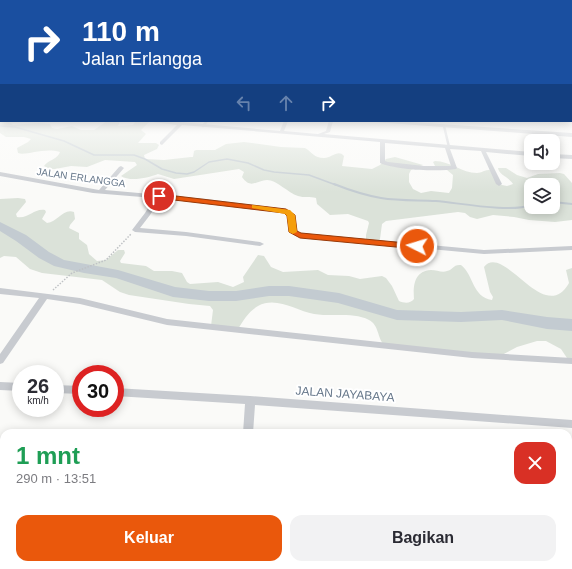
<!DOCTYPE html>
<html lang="id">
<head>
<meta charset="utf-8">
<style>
	:root { --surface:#fff; --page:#f2f2f3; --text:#2b2b33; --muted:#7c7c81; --accent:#ea580c }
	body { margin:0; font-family:Helvetica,sans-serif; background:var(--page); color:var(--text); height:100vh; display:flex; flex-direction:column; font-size:15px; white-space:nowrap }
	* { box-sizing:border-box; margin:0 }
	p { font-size:13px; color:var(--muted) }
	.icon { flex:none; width:22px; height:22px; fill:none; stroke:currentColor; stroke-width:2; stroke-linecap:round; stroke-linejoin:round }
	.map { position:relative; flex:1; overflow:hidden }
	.panel { position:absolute; left:0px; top:429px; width:572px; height:140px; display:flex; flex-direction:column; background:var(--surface); border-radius:12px 12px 0 0; box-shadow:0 2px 10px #0003 }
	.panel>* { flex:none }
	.hud { position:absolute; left:0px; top:0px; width:572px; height:122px; box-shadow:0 2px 10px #0003; background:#1a4fa0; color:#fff; overflow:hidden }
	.tools { position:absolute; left:524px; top:134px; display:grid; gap:8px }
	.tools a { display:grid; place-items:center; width:36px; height:36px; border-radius:8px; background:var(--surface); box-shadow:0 2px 10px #0003; font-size:20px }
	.speed { position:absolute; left:12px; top:365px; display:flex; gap:8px; font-size:20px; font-weight:700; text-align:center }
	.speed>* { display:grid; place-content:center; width:52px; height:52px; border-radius:50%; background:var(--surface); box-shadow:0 2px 10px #0003; line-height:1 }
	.speed small { font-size:10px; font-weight:400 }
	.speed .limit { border:6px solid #d22; background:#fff; color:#111 }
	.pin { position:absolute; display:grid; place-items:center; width:34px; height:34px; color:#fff; margin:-17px; border:2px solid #fff; border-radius:50%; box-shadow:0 1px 4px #0007 }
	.me { position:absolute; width:44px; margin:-22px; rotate:275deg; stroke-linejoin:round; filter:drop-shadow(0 0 3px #0008) }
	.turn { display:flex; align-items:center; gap:14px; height:84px; padding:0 16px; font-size:18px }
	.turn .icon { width:52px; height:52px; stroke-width:2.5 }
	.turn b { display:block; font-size:28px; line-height:34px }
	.lanes { display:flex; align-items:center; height:38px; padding:0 16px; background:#0003; justify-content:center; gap:20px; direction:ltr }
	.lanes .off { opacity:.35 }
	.round { display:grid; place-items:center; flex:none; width:42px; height:42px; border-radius:12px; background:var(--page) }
	.head { display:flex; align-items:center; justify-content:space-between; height:68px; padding:0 16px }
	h1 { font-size:24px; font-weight:800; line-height:30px; color:#1e9e55 }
	.action { display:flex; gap:8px; margin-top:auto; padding:8px 16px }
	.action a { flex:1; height:46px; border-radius:12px; background:var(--accent); color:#fff; font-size:16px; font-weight:800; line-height:46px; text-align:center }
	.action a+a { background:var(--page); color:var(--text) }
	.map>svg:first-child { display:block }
</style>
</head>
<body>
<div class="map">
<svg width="572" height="569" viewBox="0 0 572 569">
	<rect width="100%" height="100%" fill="#fafaf8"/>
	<g fill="#dbe2d9" fill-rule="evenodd">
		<path d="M0,119l1,2 8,1 4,3 25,-2 12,1 2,4 5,1 15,-3 9,4h13l13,-9h13l-2,5 15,-1 3,-4h14l-9,9 5,4 -8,9h18l3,2 -2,4 -13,6 1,4 19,1 27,-3h2l1,-6 2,-1h19l11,-6 18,-2 37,5 24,1c7,4 9,10 19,10 8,0 14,-9 20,-2l-2,10 30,3 8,-4 6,-6 9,-2 28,8 -12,5 -2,4v8l4,7 8,4 10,-2 18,2 3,-5 1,-13 -6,-5 -12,-4 -2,-4 2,-1c15,0 27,12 42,12 5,0 9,-4 15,-3l5,14 10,2 6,-2c-4,-7 -14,-9 -15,-16h8l11,7 10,3 11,-4 22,-1 4,1 8,9v37l-17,2 -26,-2 -15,-3 -21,-2 -16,4 -7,-2 -5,-4 -7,-1 -72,9 -4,3 -2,15 -3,4 -11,-1v-7l3,-12 -1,-2 -20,-7 -18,1 -13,-11 -1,-6c-6,-2 -12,0 -18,-2 -10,-3 -21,-16 -31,-16 -10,0 -16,10 -25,-3l2,-5 -5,-3 -65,10 -16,-5c-10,4 -28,8 -37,2l16,-11 -2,-3 -30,-2 -18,7 -16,-1 -16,3h-5l-6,-3c4,-6 14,-7 16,-14 -16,-5 -34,4 -42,1l-1,-5 11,-6 3,-3 -7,-2h-18l-6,-4zM531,185h22v22h-22z"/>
		<path d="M18,198l7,1 1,3 -10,12 1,3c12,2 17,-9 28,-7l1,2 -4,7 5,4c11,-1 16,-15 27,-11l1,7 -5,6 -1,3 10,5v6l8,6 2,9 8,7 9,-1 12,-10h6l1,3 -5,8 1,2 25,3 8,5h18l10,2 5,9 3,2 28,-2 15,5 11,-5 -1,-5 15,-22 6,1 7,11 12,5 35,-2 10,5 21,1 11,3 22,-3 4,2 6,8 7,15c5,2 11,3 15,-2 -1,-13 0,-28 17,-29 6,0 11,3 16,1 6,-1 6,-7 14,-6 13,10 11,32 31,35l1,-3 -3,-5 -6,-25c20,-25 60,60 85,16l-3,-13 6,-2v93h-3l-8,-12 -15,-8h-9l-20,6 -19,10 -114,-12c-7,-8 -5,-20 -15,-25 -16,-8 -37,-3 -55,-6 -18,-3 -37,-18 -56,-8 -9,5 -15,15 -20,23l-27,-3 2,-16 -3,-4 -21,-2 -60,-9 -9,-3 -18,-12 -60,-7 -12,-4 -14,-12 -12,-1 -4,2v-59z"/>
	</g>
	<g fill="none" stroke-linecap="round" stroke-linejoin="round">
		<polyline stroke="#c3cbd1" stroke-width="1.5" points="0,126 15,127 64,141 94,155 134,155 145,159 162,169 176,173 187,174 194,172 209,162 227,159 248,163 264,170 274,172 309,175 336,185"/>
		<g stroke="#c3cbd1" stroke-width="2">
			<path d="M334,184c15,6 30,11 47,14 18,3 37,2 55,3 23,2 76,12 95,4"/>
			<polyline points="553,202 572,204"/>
		</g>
		<polygon fill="#c3cbd1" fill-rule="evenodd" points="0,222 26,235 49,252 64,260 118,270 175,287 209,291 236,291 269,286 289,286 339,293 397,310 461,312 502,310 547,317 572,319 572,331 547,329 502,320 461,322 397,320 338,303 289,296 269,296 236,301 209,301 173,297 116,278 84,273 54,266 39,258 16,241 0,231"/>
		<polyline stroke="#bfc2c5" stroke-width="1.5" stroke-dasharray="1.5 1.5" stroke-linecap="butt" points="53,290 72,273 106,260 131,234"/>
		<g stroke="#c8cbd0" stroke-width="2.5">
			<polyline points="203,126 207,121"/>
			<polyline points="444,126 449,147"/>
		</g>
		<g fill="#c8cbd0" fill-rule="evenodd">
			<path d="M151,121h18l111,10 4,-10h4l-4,10 34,3 8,-3 3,-10h4l-3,11 -6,2 207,18v4l-45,-4 16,32 -3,2 -3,-2 -15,-33 -31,-2 7,19 -1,1c-18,3 -60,1 -76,-6v-21l-198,-17 -20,20 -2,-1v-2l17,-17 -24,-3zM385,143l60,5 6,18h-27l-36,-4 -3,-1z"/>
			<polygon points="374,121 396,121 572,133 572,137 376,122"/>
			<polygon points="553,154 572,155 572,159 553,158"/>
			<polygon points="121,166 124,168 105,190 207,199 286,209 294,215 296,231 301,233 484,250 572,246 572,250 484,254 300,237 290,232 288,216 284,213 207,203 160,199 150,215 140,228 186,232 260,242 264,244 260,246 186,236 135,232 132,230 145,213 154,198 93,193 0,176 0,172 99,190 119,167"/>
			<polygon points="0,288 80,298 167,319 472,352 572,358 572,364 472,358 167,325 80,304 47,299 3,363 0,364 0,354 39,298 0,294"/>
			<polygon points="0,382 21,383 21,391 0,390"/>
			<polygon points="55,385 81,386 81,394 55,393"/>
			<polygon points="115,388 250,396 572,420 572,428 255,405 253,433 243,433 245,404 115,396"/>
			<polygon points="0,490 4,491 4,503 0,502"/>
			<rect x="568" y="530" width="4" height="14"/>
		</g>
	</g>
	<polygon fill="#969da3" points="0,112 1,112 1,121 21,121 19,122 0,121"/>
	<rect fill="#aeb6bd" stroke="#7a7f84" x="0" y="112" width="1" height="6"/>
	<linearGradient id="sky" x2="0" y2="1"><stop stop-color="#99bddf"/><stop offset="0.58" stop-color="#fdfdfc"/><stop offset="1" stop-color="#fdfdfc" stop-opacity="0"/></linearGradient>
	<rect width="572" height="192" fill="url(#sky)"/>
	<polygon fill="#ea580c" stroke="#983908" points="159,194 286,209 295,215 297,231 301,233 417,244 421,246 417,249 300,238 289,232 287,216 284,213 157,198 156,196"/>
	<polygon fill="#f59e0b" points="252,205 290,210 295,215 297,232 293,234 289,232 287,216 285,214 252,208"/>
	<g text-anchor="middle" stroke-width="4" stroke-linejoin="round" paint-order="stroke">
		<g font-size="10" fill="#67788b" stroke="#fff">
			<text transform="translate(81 177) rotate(8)" y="4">JALAN ERLANGGA</text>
		</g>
		<g font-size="12" fill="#67788b" stroke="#fff">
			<text transform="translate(345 394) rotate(4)" y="4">JALAN JAYABAYA</text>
		</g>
	</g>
</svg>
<div class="tools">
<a><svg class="icon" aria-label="sound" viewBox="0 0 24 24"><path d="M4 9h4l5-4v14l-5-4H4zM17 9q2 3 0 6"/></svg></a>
<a><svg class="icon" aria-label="layers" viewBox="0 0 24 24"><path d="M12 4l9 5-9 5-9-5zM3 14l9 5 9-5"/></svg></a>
</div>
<div class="speed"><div>26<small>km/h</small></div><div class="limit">30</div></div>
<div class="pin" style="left:159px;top:196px;background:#d93025"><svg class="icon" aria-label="arrive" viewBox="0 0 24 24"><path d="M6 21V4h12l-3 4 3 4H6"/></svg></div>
<svg class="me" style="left:417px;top:246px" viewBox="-20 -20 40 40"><circle r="17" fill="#ea580c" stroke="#fff" stroke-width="3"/><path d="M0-11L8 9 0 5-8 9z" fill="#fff"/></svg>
<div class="hud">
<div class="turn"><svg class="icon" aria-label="right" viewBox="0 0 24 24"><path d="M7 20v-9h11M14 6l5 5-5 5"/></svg><div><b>110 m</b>Jalan Erlangga</div></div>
<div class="lanes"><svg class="icon off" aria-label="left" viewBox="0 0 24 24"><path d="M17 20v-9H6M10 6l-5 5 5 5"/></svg><svg class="icon off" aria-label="ahead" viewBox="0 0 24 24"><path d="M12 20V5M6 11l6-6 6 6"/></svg><svg class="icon" aria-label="right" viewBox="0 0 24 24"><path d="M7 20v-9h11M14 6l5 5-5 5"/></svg></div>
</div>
<section class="panel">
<div class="head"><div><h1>1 mnt</h1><p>290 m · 13:51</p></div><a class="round" style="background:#d93025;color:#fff"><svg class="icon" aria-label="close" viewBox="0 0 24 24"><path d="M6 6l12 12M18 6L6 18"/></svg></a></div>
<div class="action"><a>Keluar</a><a>Bagikan</a></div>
</section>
</div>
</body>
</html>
